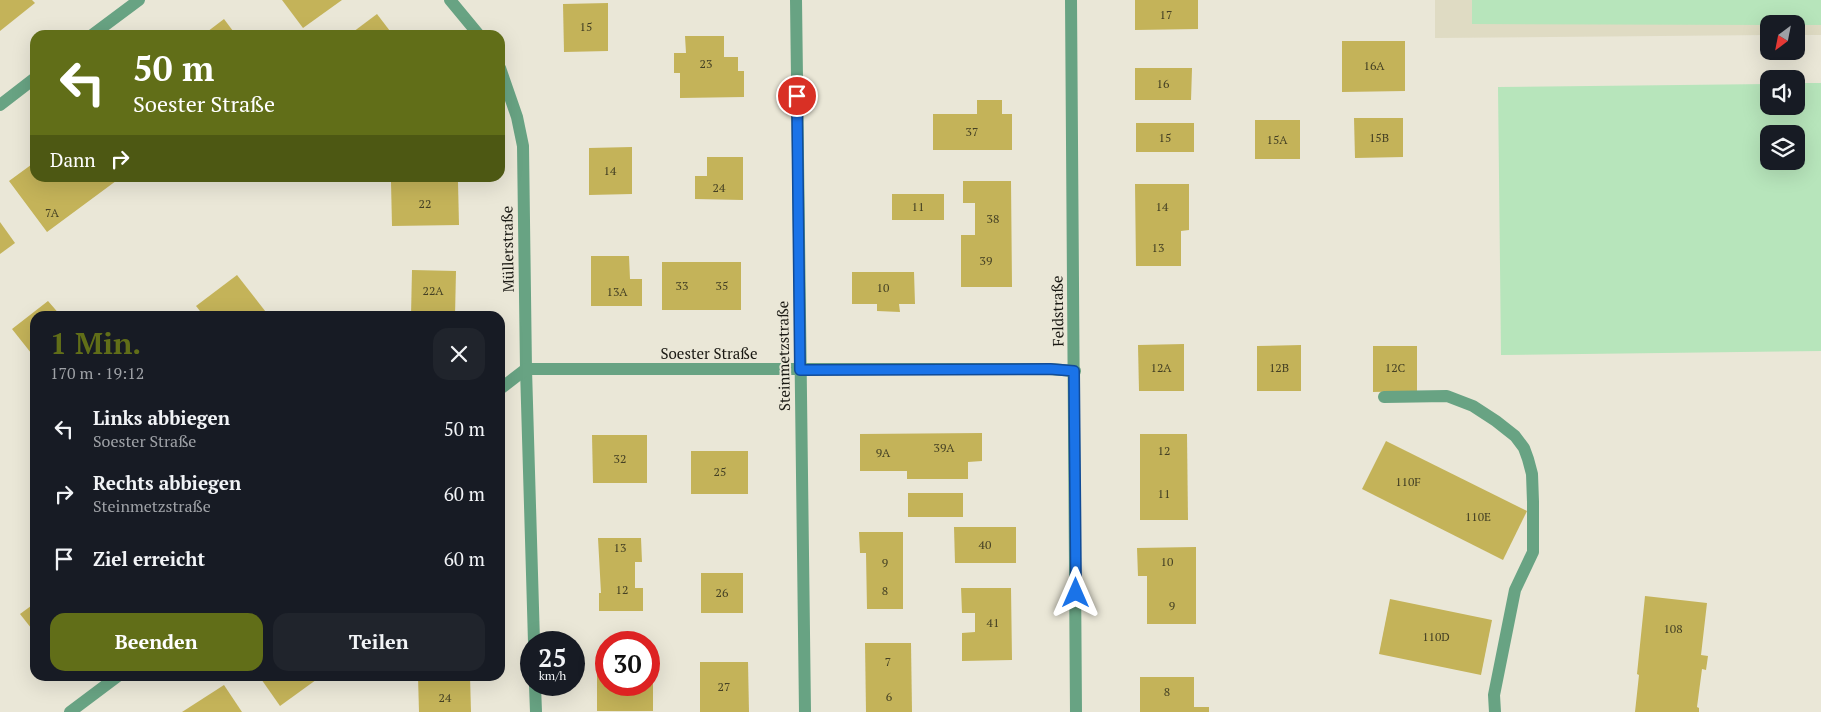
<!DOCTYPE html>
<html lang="de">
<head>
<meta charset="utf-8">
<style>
	:root { --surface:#171b24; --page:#20242c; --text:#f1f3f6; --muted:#9ea1a6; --accent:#616e18 }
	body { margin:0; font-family:"PT Serif",serif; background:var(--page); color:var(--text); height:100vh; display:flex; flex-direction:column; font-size:19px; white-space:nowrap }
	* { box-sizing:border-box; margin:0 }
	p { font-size:16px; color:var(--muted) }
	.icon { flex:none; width:28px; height:28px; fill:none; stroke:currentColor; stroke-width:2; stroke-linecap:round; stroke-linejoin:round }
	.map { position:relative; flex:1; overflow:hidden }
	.panel { position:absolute; left:30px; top:311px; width:475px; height:370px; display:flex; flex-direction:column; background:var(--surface); border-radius:15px; box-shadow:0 5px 20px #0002 }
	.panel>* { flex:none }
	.guide { position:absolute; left:30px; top:30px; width:475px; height:152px; border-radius:15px; box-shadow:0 5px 20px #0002; background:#616e18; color:#fff; overflow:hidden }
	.needle { width:32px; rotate:212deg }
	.fabs { position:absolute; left:1760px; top:15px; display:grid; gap:10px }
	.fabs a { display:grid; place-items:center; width:45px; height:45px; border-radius:10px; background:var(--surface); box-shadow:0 5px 20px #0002; font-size:25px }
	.speed { position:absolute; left:520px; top:631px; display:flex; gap:10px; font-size:25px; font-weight:700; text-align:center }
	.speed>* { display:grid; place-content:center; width:65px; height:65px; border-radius:50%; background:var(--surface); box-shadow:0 5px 20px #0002; line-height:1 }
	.speed small { font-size:12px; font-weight:400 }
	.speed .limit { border:8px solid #d22; background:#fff; color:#111 }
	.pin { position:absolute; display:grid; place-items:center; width:42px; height:42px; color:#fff; margin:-21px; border:2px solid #fff; border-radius:50%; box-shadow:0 1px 5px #0007 }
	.me { position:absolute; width:55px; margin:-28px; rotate:0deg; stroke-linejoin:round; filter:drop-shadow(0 0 4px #0008) }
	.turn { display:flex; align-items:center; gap:18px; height:105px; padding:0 20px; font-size:22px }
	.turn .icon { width:65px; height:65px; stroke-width:2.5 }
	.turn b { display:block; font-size:35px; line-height:42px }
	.then { display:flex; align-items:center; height:48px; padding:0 20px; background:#0003; gap:10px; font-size:19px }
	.round { display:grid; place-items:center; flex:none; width:52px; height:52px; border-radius:15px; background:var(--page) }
	.overview { display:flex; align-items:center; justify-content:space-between; height:85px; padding:0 20px }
	h1 { font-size:30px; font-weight:800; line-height:38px; color:var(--accent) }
	.action { display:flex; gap:10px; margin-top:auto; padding:10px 20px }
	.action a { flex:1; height:58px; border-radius:15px; background:var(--accent); color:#fff; font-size:20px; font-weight:800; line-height:58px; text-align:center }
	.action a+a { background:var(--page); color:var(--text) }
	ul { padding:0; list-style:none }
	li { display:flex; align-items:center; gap:15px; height:65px; padding:0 20px }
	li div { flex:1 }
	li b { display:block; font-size:19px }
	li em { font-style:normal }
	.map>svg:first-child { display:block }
</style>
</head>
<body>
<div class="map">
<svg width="1821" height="712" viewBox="0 0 1821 712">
	<rect width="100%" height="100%" fill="#eae7d7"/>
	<polygon fill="#dfdbc3" points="1435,0 1821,0 1821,35 1796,35 1796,24 1769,24 1769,35 1435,38"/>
	<g fill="#b7e5bb" fill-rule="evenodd">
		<polygon points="1472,0 1821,0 1821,25 1796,25 1796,24 1769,24 1769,25 1472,24"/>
		<path d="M1796,83h25v268l-320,4 -3,-268 271,-3v22h27zM1769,134h27v27h-27z"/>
	</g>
	<g fill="#c4b359">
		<polygon points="0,0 32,0 35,3 0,31"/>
		<polygon points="282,0 342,0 303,28"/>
		<polygon points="1135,0 1198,0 1198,29 1135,30"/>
		<polygon points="608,3 608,51 564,52 563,4"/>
		<polygon points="377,14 393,35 349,35"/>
		<polygon points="224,19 236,35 203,35"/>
		<polygon points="685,36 724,36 724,57 738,57 738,71 744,71 744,97 680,98 680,73 674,73 674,53 686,53"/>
		<polygon points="1342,41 1405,41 1405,91 1342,92"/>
		<polygon points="1135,68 1192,68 1191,100 1135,100"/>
		<polygon points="977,100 1002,100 1002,114 1012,114 1012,150 933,150 933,114 977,114"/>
		<polygon points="1354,118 1403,118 1403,157 1355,158"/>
		<rect x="1255" y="120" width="45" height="39"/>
		<rect x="1136" y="123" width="58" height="29"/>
		<polygon points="632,147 632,194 589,195 589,148"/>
		<polygon points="707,157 743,157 743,200 695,199 695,176 707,176"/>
		<polygon points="35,162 35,178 120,178 47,232 9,181"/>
		<polygon points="963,181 1011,181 1012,287 961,287 961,235 975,235 975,203 963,203"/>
		<polygon points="391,182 458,182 459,225 392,226"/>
		<polygon points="1135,184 1189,184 1189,230 1181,231 1181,266 1136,266"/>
		<rect x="892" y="194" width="52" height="26"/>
		<polygon points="0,222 15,243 0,254"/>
		<polygon points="591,256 629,256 630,279 642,279 642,306 591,306"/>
		<rect x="662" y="262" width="79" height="48"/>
		<polygon points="412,270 456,271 455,316 411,316"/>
		<polygon points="852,272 914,272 915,304 899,304 900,312 877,311 877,304 852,304"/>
		<polygon points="237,275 269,316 204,316 196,306"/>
		<polygon points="48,301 61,316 35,316 35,358 12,329"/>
		<polygon points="1184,344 1184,391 1139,391 1138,345"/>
		<polygon points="1301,345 1301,391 1257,391 1257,346"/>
		<polygon points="1373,346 1417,346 1417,391 1373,392"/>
		<polygon points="982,433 982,461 968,462 968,479 907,479 907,471 860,471 860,434"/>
		<polygon points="1140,434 1187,434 1188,520 1140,520"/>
		<polygon points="592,435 647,435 647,483 593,483"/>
		<polygon points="1386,441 1527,511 1503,560 1362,489"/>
		<rect x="691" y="451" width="57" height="43"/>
		<rect x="908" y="493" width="55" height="24"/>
		<polygon points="954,527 1016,527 1016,563 955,563"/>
		<polygon points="859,532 903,532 903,609 867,609 866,553 860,553"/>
		<polygon points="598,538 641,538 642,562 635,562 635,588 643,588 643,611 599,611 599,593 601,593"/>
		<polygon points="1196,547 1196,624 1147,624 1147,576 1138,576 1137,548"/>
		<rect x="701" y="573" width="42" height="40"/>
		<polygon points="961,588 1011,588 1012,660 962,661 962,633 975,632 975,613 962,613"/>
		<polygon points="1645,596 1707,603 1701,655 1708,656 1706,670 1702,669 1697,707 1699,708 1699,712 1635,712 1639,675 1637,674"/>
		<polygon points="1390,599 1492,620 1481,675 1379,654"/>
		<polygon points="35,603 35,633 20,614"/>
		<polygon points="865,643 911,643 912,712 866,712"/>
		<polygon points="700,662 748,662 749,712 700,712"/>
		<polygon points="597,670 606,670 606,685 649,685 649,670 653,670 653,711 597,711"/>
		<polygon points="259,676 319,676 320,677 280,706"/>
		<polygon points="418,676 470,676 471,712 419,712"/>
		<polygon points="1140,677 1194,677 1194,707 1209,707 1209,712 1140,712"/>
		<polygon points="224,685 242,712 182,712"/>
	</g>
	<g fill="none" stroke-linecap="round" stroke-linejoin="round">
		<polyline stroke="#68a383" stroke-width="12" points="1384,397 1447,396 1473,406 1496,421 1515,436 1524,448 1528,459 1532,474 1533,502 1533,552 1515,590 1494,695 1495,712"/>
		<g stroke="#68a383" stroke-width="12">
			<polyline points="450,0 479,35"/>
			<polyline points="796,0 805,712"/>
			<polyline points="1071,0 1076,712"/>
			<polyline points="92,35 139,0"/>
			<polyline points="500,68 517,117 523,146 526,369 534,642"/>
			<polyline points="0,105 35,78"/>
			<polyline points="500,389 526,369 1050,369 1075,371"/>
			<polyline points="535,685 536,712"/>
			<polyline points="70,712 118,676"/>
		</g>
	</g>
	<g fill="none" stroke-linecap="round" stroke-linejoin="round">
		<g stroke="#114b97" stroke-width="12">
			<polyline id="route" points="797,96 800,370 1050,369 1074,371 1076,593"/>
		</g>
		<use href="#route" stroke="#1a73e8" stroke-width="9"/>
	</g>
	<g text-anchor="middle" stroke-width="4" stroke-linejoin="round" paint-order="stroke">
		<g font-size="12" fill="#444024">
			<text x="1166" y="19">17</text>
			<text x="586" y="31">15</text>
			<text x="706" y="68">23</text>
			<text x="1374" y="70">16A</text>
			<text x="1163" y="88">16</text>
			<text x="972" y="136">37</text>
			<text x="1165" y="142">15</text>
			<text x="1379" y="142">15B</text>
			<text x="1277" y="144">15A</text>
			<text x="610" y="175">14</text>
			<text x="719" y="192">24</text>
			<text x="425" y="208">22</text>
			<text x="918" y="211">11</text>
			<text x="1162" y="211">14</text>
			<text x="52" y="217">7A</text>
			<text x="993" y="223">38</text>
			<text x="1158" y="252">13</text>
			<text x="986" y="265">39</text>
			<text x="682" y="290">33</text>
			<text x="722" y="290">35</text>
			<text x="883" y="292">10</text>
			<text x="433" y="295">22A</text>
			<text x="617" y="296">13A</text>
			<text x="1161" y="372">12A</text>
			<text x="1279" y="372">12B</text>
			<text x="1395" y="372">12C</text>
			<text x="944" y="452">39A</text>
			<text x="1164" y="455">12</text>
			<text x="883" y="457">9A</text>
			<text x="620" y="463">32</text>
			<text x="720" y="476">25</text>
			<text x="1408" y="486">110F</text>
			<text x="1164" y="498">11</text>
			<text x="1478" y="521">110E</text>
			<text x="985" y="549">40</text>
			<text x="620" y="552">13</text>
			<text x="1167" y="566">10</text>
			<text x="885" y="567">9</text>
			<text x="622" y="594">12</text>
			<text x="885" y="595">8</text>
			<text x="722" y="597">26</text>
			<text x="1172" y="610">9</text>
			<text x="993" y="627">41</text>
			<text x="1673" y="633">108</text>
			<text x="1436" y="641">110D</text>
			<text x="888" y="666">7</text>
			<text x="724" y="691">27</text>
			<text x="1167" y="696">8</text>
			<text x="889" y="701">6</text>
			<text x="445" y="702">24</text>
		</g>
		<g font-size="15" fill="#1a1913" stroke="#eae7d7">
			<text transform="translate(508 249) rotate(-91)" y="5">Müllerstraße</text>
			<text transform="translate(1058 311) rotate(-91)" y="5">Feldstraße</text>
			<text x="709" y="359">Soester Straße</text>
			<text transform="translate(784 356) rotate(-91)" y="5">Steinmetzstraße</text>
		</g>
	</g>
</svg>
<div class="fabs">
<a><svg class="needle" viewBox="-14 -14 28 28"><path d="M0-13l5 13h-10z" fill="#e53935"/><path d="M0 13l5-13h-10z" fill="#9ea1a6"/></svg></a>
<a><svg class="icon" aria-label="sound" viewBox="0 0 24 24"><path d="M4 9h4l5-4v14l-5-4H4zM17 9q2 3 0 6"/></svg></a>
<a><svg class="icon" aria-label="layers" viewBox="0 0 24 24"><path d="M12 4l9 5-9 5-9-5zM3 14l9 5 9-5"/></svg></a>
</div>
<div class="speed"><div>25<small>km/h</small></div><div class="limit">30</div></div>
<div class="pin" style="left:797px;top:96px;background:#d93025"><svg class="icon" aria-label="arrive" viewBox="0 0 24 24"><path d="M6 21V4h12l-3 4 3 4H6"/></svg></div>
<svg class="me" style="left:1076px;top:593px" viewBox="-20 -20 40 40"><path d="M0-17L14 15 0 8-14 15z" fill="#1a73e8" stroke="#fff" stroke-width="4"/></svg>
<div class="guide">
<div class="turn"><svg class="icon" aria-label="left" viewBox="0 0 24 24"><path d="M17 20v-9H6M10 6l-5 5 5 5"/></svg><div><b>50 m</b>Soester Straße</div></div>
<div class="then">Dann<svg class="icon" aria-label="right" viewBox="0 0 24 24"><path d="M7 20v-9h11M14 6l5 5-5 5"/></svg></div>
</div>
<section class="panel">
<div class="overview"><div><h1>1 Min.</h1><p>170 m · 19:12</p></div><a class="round"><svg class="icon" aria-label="close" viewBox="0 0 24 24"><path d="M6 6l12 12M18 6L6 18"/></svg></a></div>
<ul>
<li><svg class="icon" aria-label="left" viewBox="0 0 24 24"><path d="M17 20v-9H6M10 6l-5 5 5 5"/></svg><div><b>Links abbiegen</b><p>Soester Straße</p></div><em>50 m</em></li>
<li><svg class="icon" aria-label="right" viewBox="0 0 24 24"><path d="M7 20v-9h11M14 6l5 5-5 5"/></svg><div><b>Rechts abbiegen</b><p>Steinmetzstraße</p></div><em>60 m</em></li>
<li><svg class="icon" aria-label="arrive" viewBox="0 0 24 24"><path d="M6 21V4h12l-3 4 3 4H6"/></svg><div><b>Ziel erreicht</b></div><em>60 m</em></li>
</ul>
<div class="action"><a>Beenden</a><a>Teilen</a></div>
</section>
</div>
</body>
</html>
